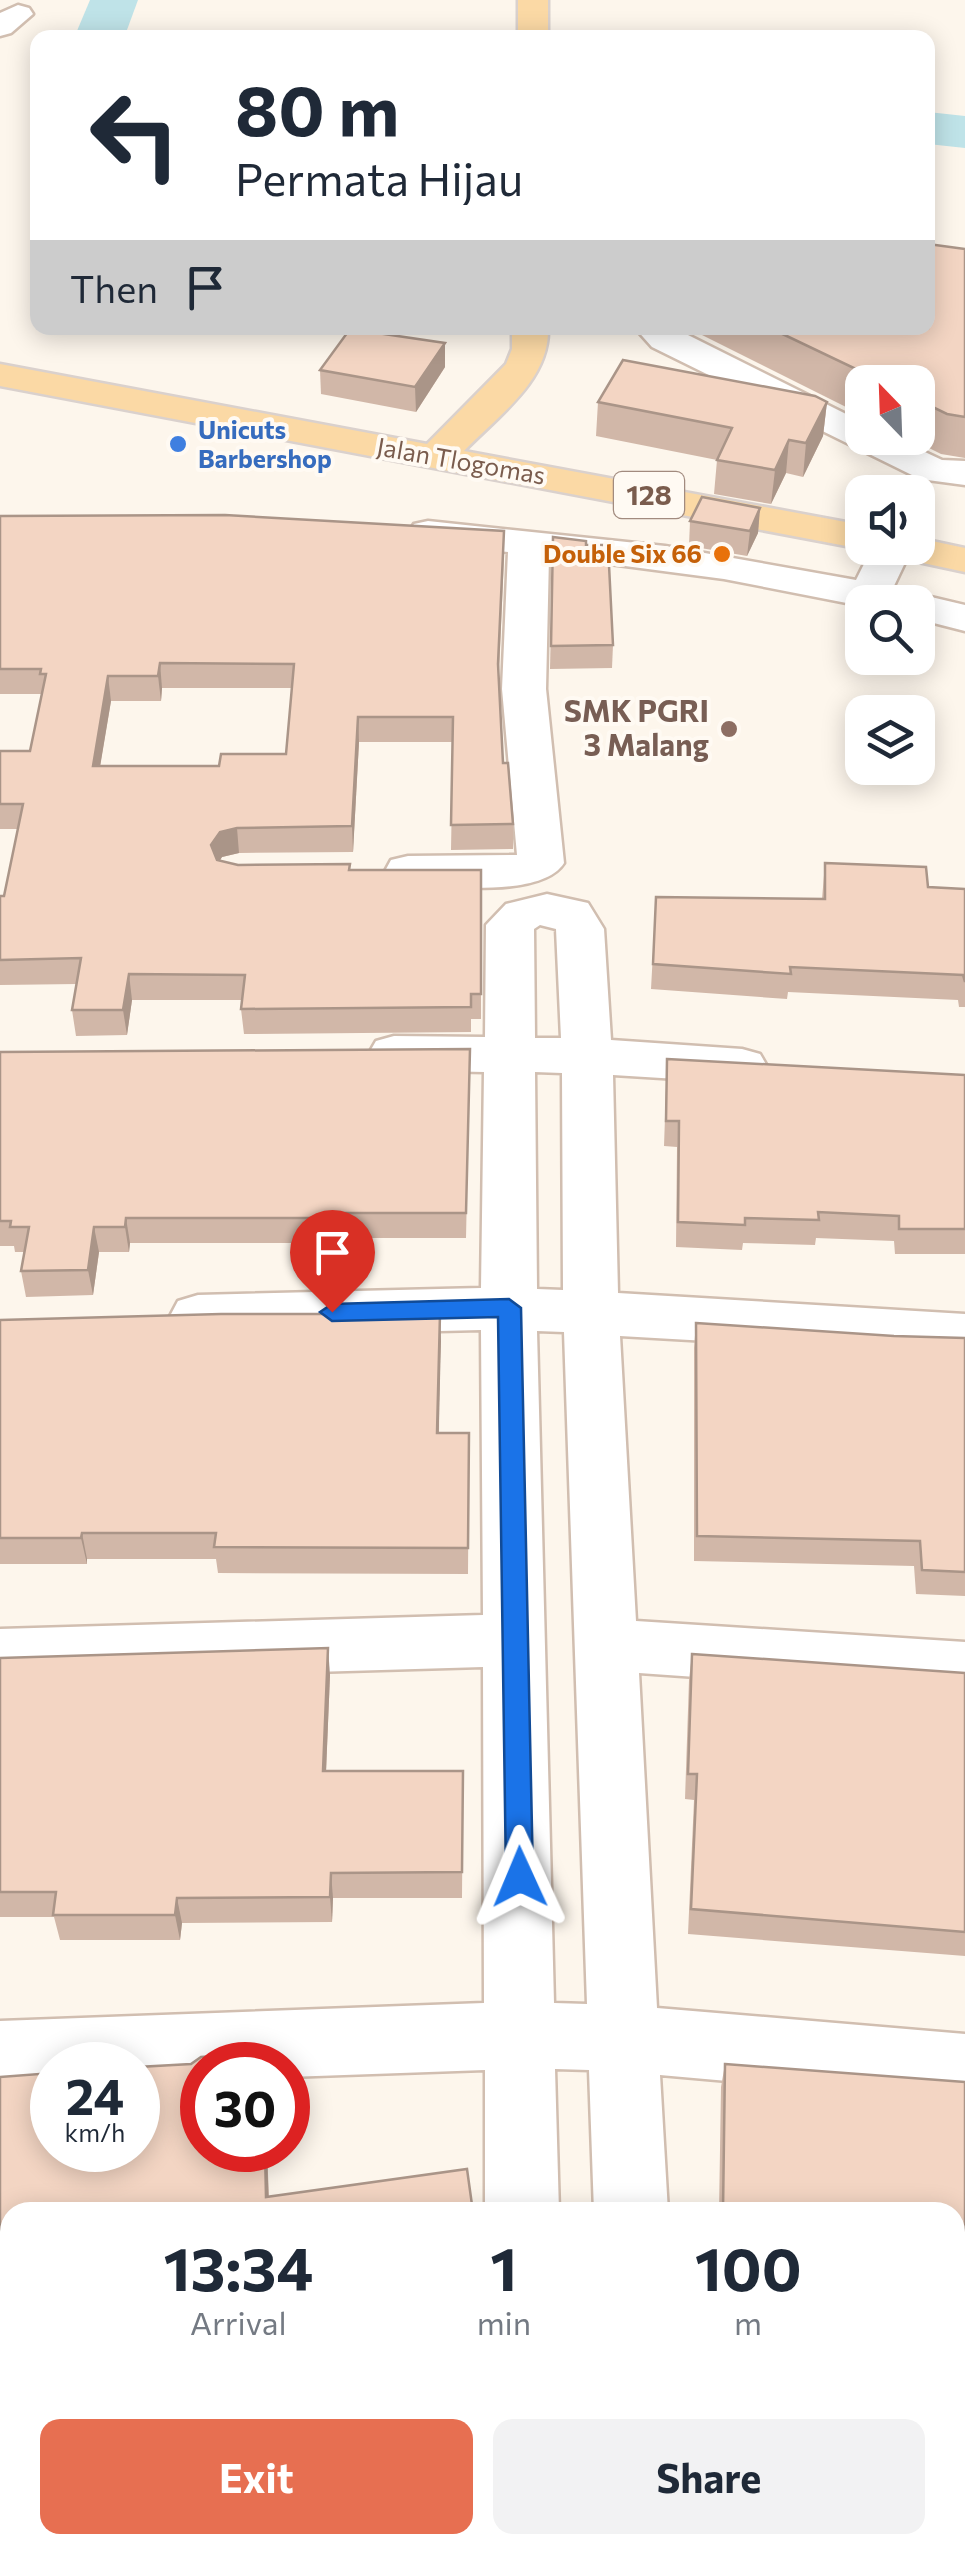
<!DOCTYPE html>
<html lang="en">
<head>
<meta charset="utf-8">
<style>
	:root { --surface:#fff; --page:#f2f2f3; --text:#1f2937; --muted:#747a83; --accent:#e76f51 }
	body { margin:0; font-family:Commissioner,sans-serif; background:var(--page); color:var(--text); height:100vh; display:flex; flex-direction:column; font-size:38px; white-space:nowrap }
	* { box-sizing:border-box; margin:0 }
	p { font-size:32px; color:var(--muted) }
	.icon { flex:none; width:55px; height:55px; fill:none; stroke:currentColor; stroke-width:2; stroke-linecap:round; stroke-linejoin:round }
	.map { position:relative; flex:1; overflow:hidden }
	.side { position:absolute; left:0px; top:2202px; width:965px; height:352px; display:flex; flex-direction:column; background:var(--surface); border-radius:30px 30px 0 0; box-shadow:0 5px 25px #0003 }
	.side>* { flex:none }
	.guide { position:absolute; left:30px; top:30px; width:905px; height:305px; border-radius:20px; box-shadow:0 5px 25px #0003; background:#fff; color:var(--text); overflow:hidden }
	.needle { width:65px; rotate:337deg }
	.controls { position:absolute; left:845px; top:365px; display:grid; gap:20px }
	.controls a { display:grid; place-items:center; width:90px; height:90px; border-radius:20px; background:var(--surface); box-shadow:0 5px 25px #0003; font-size:50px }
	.speed { position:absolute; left:30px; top:2042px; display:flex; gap:20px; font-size:50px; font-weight:700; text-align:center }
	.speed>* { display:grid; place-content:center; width:130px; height:130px; border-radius:50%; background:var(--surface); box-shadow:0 5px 25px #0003; line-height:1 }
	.speed small { font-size:25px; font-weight:400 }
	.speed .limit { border:15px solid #d22; background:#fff; color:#111 }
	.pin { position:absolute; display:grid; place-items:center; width:85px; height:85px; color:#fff; margin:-102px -42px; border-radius:50% 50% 50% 0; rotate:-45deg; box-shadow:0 0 10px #0007 }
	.pin .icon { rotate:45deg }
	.me { position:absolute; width:110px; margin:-55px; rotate:359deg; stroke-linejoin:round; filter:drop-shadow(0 0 8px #0008) }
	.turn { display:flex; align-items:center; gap:35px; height:210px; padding:0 40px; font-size:45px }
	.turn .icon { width:130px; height:130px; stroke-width:2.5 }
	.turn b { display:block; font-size:70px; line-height:85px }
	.then { display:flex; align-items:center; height:95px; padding:0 40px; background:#0003; gap:20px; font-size:38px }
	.eta { display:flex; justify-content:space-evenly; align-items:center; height:170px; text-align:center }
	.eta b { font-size:60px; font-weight:700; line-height:70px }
	.primary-button { display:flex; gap:20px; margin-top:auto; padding:20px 40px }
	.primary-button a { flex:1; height:115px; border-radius:20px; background:var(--accent); color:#fff; font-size:40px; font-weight:700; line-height:115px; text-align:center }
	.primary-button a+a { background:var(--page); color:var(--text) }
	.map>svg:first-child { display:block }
</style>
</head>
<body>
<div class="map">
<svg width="965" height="2553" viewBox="0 0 965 2553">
	<rect width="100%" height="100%" fill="#fdf6ec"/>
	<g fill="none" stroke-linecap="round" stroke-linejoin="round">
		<g fill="#bfe3e8" fill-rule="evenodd">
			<polygon points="90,0 138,0 124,38 74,38"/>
			<polygon points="928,112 965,116 965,148 928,144"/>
		</g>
		<g stroke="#d1beb0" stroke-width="5">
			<g id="minor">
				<polygon points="18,5 29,8 33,14 11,33 0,36 0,13"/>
				<polygon points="635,328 674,328 862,422 862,438 895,438 942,460 965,461 965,485 920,479 652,347"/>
				<path d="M428,521l237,25 191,34 16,-32h40l-19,40 72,17v26l-47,-12v-17h-56v4l-138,-27 -175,-23 -3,133 18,174c-22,35 -116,23 -156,23l-17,-4 -6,-11 6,-11 17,-4 109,-1 -15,-166 6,-137 -94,-10 -6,-9 6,-9z"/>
				<path d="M547,894l41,9 16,26 7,111 131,9 18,5 7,12 -7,12 -18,5 -129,-8 5,218 347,21v42l-345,-20 16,285 329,21v54l-326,-23 18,335 308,26v68l-305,-27 8,137h-74l-5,-142 -34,-1 4,143h-74v-142l-197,7v-12h-86v16l-64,2v-18h-86v22l-52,2v-68l484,-18 -1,-336 -483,14v-52l483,-14 -2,-285 -283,7 -20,-6 -8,-15 8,-15 20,-6 283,-7 3,-216 -90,-2 -18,-5 -7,-12 7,-12 18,-5 91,1 1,-112 20,-21zM540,925l16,4 5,109h-26l-1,-109zM535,1072l27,1 1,217 -26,-1zM537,1331l27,1 23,672 -33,-1z"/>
				<polygon points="10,2470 10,2545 22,2545 0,2551 0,2471"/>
				<polygon points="955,2491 965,2492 965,2553 924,2553 921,2545 955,2545"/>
				<rect x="483" y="2545" width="80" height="8"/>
				<polygon points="613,2545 693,2545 694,2553 614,2553"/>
			</g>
		</g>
		<g stroke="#dad1cd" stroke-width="5">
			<g id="major">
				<rect x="518" y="0" width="30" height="38"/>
				<path d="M512,328h36c2,52 -50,88 -84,123l398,74v23h6l-6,1 -862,-163v-22l427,80 79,-80 6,-15z"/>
				<polygon points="918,538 965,548 965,572 895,557 889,548 918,548"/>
			</g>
		</g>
		<use href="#minor" fill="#fff" fill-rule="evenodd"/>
		<use href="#major" fill="#fbd9a5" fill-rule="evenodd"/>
	</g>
	<g fill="#d1b7a8" fill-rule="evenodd">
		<polygon points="965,249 965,458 941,454 909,438 918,438 918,382 862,382 862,415 688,328 928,328"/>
		<polygon points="445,367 416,412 321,394 320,370"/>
		<polygon points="598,402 827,402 823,436 803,477 786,473 771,504 714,494 717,460 596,436"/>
		<polygon points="760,508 758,533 747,556 689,546 690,521"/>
		<path d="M0,516l504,40 -5,118 4,89 10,61v25l-62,1 2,-108h-94l-6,110 -114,1 -17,4 -2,3 18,5 112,5h131v149h-10v13l-227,2 -3,-25 1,-9h-110l-5,35 -51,1 -4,-26 5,-26 -77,1v-89h4l14,-67h-18v-78h30l12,-57h-42zM162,688h130l-6,66 -67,12h-119l11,-65h50z"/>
		<polygon points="553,537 586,545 613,645 612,668 550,669"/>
		<polygon points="825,863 928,887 965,889 965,1007 959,1007 958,1000 788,992 787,999 651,989 656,897 822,899"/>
		<polygon points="470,1049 466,1238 326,1238 326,1243 130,1243 129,1252 99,1252 93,1295 26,1297 21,1271 24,1252 15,1252 14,1246 0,1246 0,1052"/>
		<polygon points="667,1059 965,1075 965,1254 895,1254 894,1241 816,1238 815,1245 743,1243 742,1250 676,1247 677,1147 664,1146"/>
		<polygon points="440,1314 439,1433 469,1433 468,1574 218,1573 216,1559 87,1559 87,1564 0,1564 0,1320"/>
		<polygon points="696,1323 894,1336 965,1338 965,1596 916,1594 914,1566 694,1561 694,1348"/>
		<polygon points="692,1654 965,1673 965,1956 688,1934 694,1800 685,1799 689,1680"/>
		<polygon points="0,1658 330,1675 326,1771 463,1771 462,1898 333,1898 332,1922 182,1923 180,1940 60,1940 54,1917 0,1917"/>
		<polygon points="725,2064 965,2082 965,2457 955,2456 955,2212 719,2212 721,2087"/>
		<polygon points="0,2077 267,2150 269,2197 473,2212 10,2212 10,2375 0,2376"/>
	</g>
	<g fill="#aa9588">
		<polygon points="445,343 445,367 416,412 415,387"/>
		<polygon points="827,402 823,436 803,477 806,443"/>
		<polygon points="789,440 786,473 771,504 775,470"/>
		<polygon points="760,508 758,533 747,556 750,531"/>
		<polygon points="160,663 162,688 161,701 158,676"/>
		<polygon points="108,676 111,701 96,791 93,766"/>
		<polygon points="358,717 359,742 353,852 352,826"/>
		<polygon points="237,828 239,853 222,857 214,870 211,845 220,832"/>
		<polygon points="129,974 132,1000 127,1035 123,1010"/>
		<polygon points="126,1218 130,1243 129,1252 125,1227"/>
		<polygon points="94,1227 99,1252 93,1295 88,1270"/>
		<polygon points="440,1314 441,1341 438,1460 437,1433"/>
		<polygon points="82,1533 87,1559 87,1564 81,1538"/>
		<polygon points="328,1648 330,1675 325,1797 323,1771"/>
		<polygon points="331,1873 333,1898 332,1922 330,1897"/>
		<polygon points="177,1898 182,1923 180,1940 175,1915"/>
		<polygon points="265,2150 267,2150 269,2212 266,2197"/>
	</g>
	<g fill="#f3d5c3" stroke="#aa9588" stroke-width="2.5" fill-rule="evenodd">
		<polygon points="928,244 965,249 965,417 947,414 918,400 918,382 883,382 770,328 928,328"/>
		<polygon points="350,329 445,343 415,387 320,370"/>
		<polygon points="623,360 815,396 827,402 806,443 789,440 775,470 717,460 732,428 598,402"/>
		<polygon points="702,497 760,508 750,531 690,521"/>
		<path d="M225,515l279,16 -6,133 5,99h5l5,61 -62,1 2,-108h-95l-6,109 -115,2 -17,4 -9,13 6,15 21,5 112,-1 -1,6h132v124h-10v13l-230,2 4,-34 -116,-1 -6,36h-51l9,-52 -81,2v-64h4l19,-92h-23v-53h30l16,-77h-6l1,-5h-41v-153zM160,663l134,1 -8,90h-65l-2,12h-126l15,-90h50z"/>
		<polygon points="553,537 586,541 586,545 608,545 613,645 551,646"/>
		<polygon points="825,863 926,867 928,887 965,889 965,982 963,975 790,967 791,974 653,964 656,897 825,899"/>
		<polygon points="470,1049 466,1213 325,1213 324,1218 126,1218 125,1227 94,1227 88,1270 21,1271 29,1227 10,1227 11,1221 0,1221 0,1052"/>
		<polygon points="667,1059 965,1075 965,1229 899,1229 899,1216 818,1212 819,1220 745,1218 745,1225 678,1222 679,1121 666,1121"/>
		<polygon points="221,1314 440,1314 437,1433 469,1433 468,1548 214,1547 216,1533 82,1533 81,1538 0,1538 0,1320"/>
		<polygon points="696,1323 894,1336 965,1338 965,1572 922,1570 920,1541 697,1536"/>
		<polygon points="328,1648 323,1771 463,1771 462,1872 331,1873 330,1897 177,1898 175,1915 53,1915 56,1892 0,1892 0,1658"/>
		<polygon points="692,1654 965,1673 965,1932 691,1909 697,1774 688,1774"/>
		<polygon points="261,2053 262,2065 202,2065 202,2150 265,2150 266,2197 467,2169 473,2212 10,2212 10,2355 0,2356 0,2077 52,2073 52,2150 138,2150 138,2067 191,2064 201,2057"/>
		<polygon points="725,2064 965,2082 965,2437 955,2436 955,2212 723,2212"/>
		<polygon points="10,2502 10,2522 4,2522 4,2503"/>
		<polygon points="10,2529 10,2545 496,2545 497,2553 0,2553 0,2532"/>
	</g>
	<polygon fill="#1a73e8" stroke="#114b97" stroke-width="2.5" points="509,1299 521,1308 533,1877 529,1886 520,1890 510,1886 506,1877 498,1317 332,1321 320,1312 332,1304"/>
	<circle fill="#3f7fe0" stroke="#fffaf3" stroke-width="4" cx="178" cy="444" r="10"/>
	<circle fill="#e8710a" stroke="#fffaf3" stroke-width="4" cx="722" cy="554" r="10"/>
	<circle fill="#8d6e63" stroke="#fffaf3" stroke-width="4" cx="729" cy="729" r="10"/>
	<g text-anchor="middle" stroke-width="8" stroke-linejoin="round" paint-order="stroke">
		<g font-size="25" font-weight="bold" fill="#366cbe" stroke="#fffaf3" text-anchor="start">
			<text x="198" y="439">Unicuts<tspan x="198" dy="29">Barbershop</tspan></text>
		</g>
		<g font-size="25" fill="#7a5c4d" stroke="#fffaf3">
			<text transform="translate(461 461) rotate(10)" y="9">Jalan Tlogomas</text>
		</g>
		<g font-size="25" font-weight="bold" fill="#c56008" stroke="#fffaf3" text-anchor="end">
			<text x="702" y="563">Double Six 66</text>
		</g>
		<rect fill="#fffaf3" stroke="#a28b7f" stroke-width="2.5" x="614" y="472" width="70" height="46" rx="8"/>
		<g font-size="28" font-weight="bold" fill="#7a5c4d">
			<text x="649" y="505">128</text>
		</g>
		<g font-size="30" font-weight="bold" fill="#785e54" stroke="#fffaf3" text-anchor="end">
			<text x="709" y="722">SMK PGRI<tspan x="709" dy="34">3 Malang</tspan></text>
		</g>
	</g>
</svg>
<div class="controls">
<a><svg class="needle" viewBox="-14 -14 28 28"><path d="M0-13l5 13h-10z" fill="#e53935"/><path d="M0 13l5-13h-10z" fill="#747a83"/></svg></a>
<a><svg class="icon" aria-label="sound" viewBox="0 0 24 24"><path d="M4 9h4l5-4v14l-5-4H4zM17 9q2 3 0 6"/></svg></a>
<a><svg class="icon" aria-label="search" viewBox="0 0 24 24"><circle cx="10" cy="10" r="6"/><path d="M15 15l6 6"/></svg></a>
<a><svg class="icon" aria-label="layers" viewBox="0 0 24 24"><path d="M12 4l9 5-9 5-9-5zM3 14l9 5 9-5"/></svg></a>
</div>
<div class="speed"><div>24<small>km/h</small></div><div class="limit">30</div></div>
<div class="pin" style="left:332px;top:1312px;background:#d93025"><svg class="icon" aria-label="arrive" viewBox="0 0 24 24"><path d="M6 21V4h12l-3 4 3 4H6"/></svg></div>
<svg class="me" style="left:520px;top:1877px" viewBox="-20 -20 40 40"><path d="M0-17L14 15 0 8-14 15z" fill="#1a73e8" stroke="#fff" stroke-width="4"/></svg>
<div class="guide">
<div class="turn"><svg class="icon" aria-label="left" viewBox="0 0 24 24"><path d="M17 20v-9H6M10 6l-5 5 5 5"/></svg><div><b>80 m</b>Permata Hijau</div></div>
<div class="then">Then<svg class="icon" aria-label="arrive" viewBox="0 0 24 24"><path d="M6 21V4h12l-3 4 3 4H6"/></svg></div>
</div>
<section class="side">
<div class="eta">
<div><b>13:34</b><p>Arrival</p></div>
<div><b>1</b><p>min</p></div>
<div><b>100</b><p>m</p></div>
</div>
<div class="primary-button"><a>Exit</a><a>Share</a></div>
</section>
</div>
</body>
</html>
